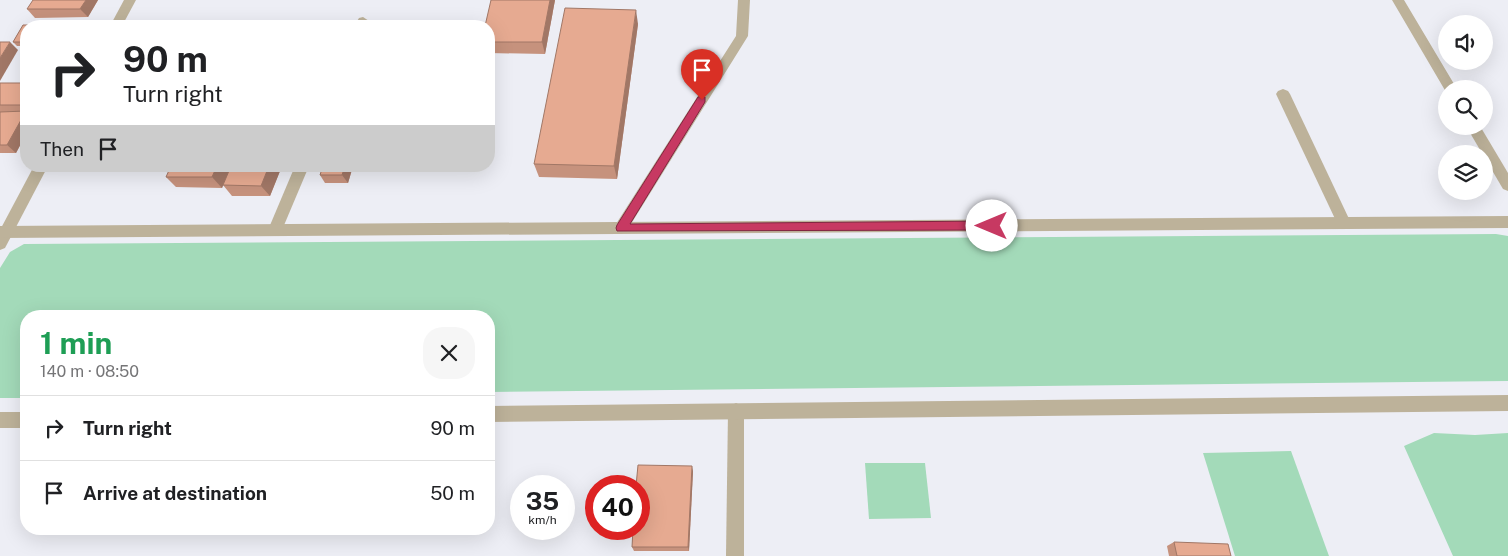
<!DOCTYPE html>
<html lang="en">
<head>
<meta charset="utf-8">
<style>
	:root { --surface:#fff; --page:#f6f6f6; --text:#202124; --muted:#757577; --line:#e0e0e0 }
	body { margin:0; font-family:"Public Sans",sans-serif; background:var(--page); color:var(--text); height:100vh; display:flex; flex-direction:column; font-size:19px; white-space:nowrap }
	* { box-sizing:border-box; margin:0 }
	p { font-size:16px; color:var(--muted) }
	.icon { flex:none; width:28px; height:28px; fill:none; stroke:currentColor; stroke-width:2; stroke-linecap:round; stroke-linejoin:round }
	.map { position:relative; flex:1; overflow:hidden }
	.drawer { position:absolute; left:20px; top:310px; width:475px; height:225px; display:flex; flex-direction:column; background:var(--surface); border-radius:20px; box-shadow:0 5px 20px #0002 }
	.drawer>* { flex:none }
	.hud { position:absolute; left:20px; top:20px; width:475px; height:152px; border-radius:20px; box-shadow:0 5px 20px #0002; background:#fff; color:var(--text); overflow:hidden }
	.tools { position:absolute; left:1438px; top:15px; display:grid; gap:10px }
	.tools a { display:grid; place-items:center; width:55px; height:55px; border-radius:50%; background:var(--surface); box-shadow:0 5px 20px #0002; font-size:25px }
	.speed { position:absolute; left:510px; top:475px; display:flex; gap:10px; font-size:25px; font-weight:700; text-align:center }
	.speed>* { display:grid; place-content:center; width:65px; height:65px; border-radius:50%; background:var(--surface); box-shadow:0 5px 20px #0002; line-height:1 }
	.speed small { font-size:12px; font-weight:400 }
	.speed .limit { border:8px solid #d22; background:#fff; color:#111 }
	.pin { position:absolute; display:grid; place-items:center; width:42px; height:42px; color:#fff; margin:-51px -21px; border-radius:50% 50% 50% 0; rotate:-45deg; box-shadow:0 0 5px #0007 }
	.pin .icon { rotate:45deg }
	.me { position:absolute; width:55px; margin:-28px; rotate:270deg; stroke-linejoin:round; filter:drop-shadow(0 0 4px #0008) }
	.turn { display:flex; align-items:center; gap:18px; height:105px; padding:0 20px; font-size:22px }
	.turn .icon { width:65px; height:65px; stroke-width:2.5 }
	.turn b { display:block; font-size:35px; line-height:42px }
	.then { display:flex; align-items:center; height:48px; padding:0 20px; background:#0003; gap:10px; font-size:19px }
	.round { display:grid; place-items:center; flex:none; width:52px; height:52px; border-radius:20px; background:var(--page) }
	.summary { display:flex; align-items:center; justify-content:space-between; height:85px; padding:0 20px }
	h1 { font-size:30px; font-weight:700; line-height:38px; color:#1e9e55 }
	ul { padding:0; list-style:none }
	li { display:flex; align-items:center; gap:15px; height:65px; padding:0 20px; border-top:1px solid var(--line) }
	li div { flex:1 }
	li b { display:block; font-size:19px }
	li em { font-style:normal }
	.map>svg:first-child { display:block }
</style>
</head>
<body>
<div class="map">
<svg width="1508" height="556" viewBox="0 0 1508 556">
	<rect width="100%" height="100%" fill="#edeef5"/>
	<g fill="#a3dab9">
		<polygon points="1496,234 1508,236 1508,381 489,392 489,316 26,316 26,398 0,398 0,268 10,252 24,244"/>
		<polygon points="1434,433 1475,435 1508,433 1508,556 1453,556 1404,446"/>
		<polygon points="1291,451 1329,556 1235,556 1203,453"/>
		<polygon points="865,463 925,463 931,518 869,519"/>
	</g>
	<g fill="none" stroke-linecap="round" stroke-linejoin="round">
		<g fill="#bdb29a" fill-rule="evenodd">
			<polygon points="363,17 369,21 366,26 354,26 359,18"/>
			<polygon points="1283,89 1288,91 1290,94 1351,223 1349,227 1344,229 1339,227 1337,223 1276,94 1278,91"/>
			<polygon points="295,166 309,166 282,230 280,234 275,236 270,234 268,230"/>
		</g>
		<g fill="#bdb29a" fill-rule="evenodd">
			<polygon points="124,0 136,0 122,26 110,26"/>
			<polygon points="738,0 750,0 748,36 626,232 621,234 616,232 614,228 616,224 736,36"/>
			<polygon points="1392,0 1404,0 1457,89 1446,89 1446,92"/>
			<polygon points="1466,126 1480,126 1508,173 1508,191 1503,189"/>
			<polygon points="34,166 48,166 5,248 0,250 0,230"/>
			<polygon points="736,403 742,406 744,411 744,556 726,556 728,411 730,406"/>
		</g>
		<g fill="#bdb29a" fill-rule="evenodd">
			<polygon points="1508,216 1508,228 0,238 0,226"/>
			<polygon points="1508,395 1508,411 489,422 489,406"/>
			<rect x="0" y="412" width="26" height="16"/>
		</g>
	</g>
	<g fill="#c6927d">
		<polygon points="98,0 88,17 35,18 27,9"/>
		<polygon points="555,0 545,54 489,53 489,26"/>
		<polygon points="638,24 617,179 539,177 534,164"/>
		<polygon points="23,25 58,25 59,26 26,26 26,46 17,46 13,42"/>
		<polygon points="0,83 26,83 26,134 16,153 0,153"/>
		<polygon points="112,166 136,166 135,167"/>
		<polygon points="231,166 282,166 270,196 232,196 223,185 222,188 176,187 166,177"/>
		<polygon points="323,166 353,166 348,183 325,183 320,175"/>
		<polygon points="693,471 689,551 634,551 632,547"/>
		<polygon points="1174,542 1231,556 1169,556 1167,546"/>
	</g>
	<g fill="#a17766">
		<polygon points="86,0 98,0 88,17 80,9"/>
		<polygon points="550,0 555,0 545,54 542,42"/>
		<polygon points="636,10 638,24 617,179 614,166"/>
		<polygon points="10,42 18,50 0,81 0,58"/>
		<polygon points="26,111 26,134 16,153 7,145"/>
		<polygon points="217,166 231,166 222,188 212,177"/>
		<polygon points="269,166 282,166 270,196 261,186"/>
		<polygon points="345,166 353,166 348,183 342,175"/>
		<polygon points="692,466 693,471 689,551 688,547"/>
	</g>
	<g fill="#e6aa91" stroke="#a17766">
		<polygon points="33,0 86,0 80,9 27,9"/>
		<polygon points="491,0 550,0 542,42 489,42 489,26 485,26"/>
		<polygon points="565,8 636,10 614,166 534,164"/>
		<polygon points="23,25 58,25 57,26 26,26 26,42 13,42"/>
		<polygon points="0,42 10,42 0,58"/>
		<rect x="0" y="83" width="26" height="22"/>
		<polygon points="26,111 7,145 0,145 0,112"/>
		<polygon points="171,166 217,166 212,177 166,177"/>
		<polygon points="231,166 269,166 261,186 223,185"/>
		<polygon points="323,166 345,166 342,175 320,175"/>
		<polygon points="638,465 692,466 688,547 632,547 633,529 639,529 639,486 636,486"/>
		<polygon points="1174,542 1228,544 1231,556 1177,556"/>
	</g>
	<polygon fill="#c73962" stroke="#812540" points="702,96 705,97 705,102 630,224 992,221 998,226 992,230 617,231 616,228 617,225 698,97"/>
</svg>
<div class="tools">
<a><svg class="icon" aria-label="sound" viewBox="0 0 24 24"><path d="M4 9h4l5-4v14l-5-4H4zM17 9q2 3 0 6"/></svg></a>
<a><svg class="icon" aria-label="search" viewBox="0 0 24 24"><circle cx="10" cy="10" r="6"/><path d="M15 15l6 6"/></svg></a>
<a><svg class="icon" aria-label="layers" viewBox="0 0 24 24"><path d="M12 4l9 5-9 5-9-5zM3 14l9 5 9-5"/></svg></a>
</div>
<div class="speed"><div>35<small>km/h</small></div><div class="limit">40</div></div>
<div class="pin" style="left:702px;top:100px;background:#d93025"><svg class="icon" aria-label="arrive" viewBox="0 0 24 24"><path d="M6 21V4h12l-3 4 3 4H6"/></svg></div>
<svg class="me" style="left:992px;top:226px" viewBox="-20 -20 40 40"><circle r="19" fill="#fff"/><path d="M0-13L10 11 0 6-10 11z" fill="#c73962"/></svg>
<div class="hud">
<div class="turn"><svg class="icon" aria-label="right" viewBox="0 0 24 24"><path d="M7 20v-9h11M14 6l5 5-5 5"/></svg><div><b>90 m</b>Turn right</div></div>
<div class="then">Then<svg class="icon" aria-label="arrive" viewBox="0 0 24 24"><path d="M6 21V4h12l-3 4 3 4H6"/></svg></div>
</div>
<section class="drawer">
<div class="summary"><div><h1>1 min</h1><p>140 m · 08:50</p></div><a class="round"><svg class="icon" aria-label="close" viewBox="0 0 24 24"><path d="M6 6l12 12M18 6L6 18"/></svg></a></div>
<ul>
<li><svg class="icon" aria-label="right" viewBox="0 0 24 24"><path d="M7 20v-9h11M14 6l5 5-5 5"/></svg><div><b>Turn right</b></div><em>90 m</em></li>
<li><svg class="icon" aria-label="arrive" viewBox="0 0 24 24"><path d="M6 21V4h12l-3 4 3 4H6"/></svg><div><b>Arrive at destination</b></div><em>50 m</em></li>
</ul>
</section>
</div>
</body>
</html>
